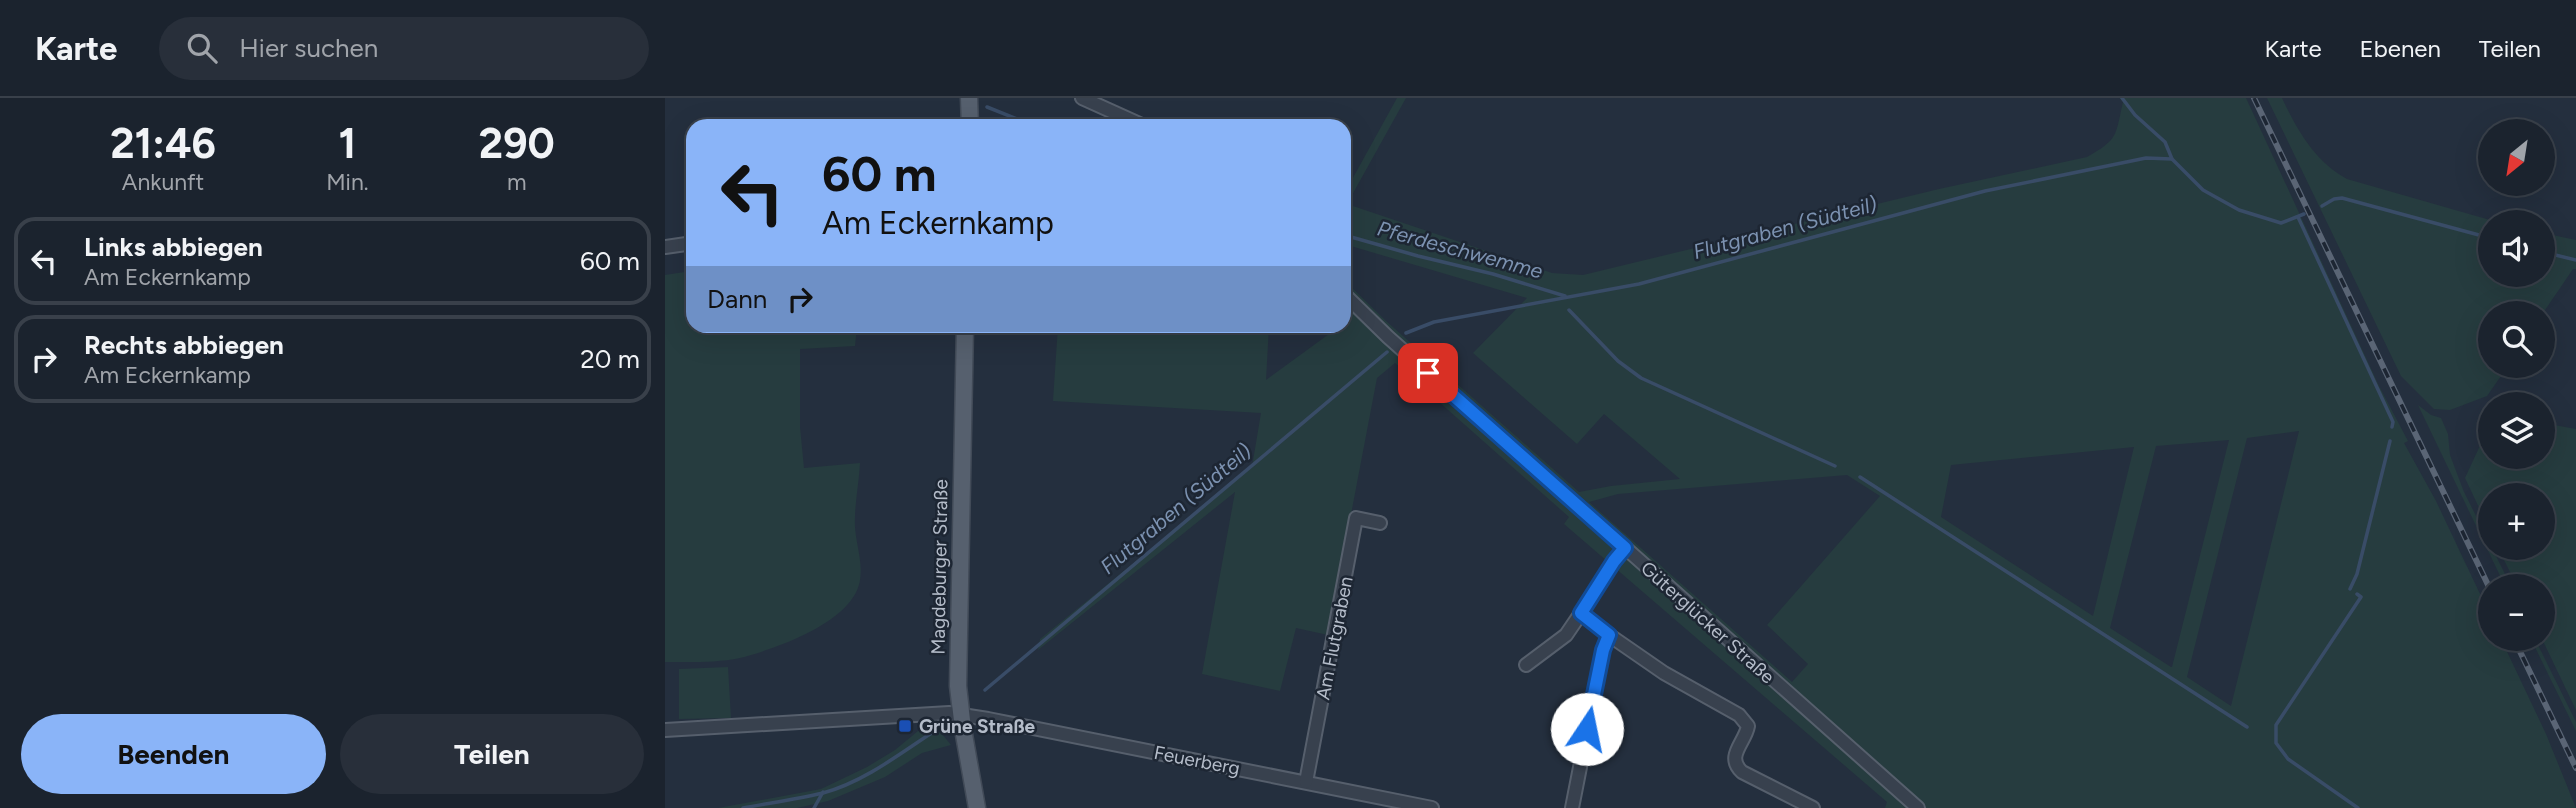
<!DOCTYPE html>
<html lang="de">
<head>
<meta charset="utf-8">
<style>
	:root { --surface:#1b232e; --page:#282f3a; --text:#f1f3f6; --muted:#a0a4aa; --line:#39404a; --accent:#8ab4f8 }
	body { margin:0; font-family:Figtree,sans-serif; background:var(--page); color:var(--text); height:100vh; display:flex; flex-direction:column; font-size:26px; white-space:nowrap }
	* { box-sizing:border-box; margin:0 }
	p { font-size:23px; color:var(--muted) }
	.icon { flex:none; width:38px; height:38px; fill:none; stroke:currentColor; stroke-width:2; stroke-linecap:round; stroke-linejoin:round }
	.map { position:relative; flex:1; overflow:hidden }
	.drawer { display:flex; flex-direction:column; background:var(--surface); width:665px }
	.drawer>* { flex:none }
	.top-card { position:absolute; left:21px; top:21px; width:665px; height:214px; border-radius:21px; box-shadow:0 7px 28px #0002,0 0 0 2px var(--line); background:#8ab4f8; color:#111; overflow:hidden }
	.needle { width:46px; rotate:210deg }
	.buttons { position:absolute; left:1813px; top:21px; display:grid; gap:14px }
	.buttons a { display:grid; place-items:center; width:77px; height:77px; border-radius:50%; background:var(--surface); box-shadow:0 7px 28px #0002,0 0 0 2px var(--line); font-size:35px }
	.pin { position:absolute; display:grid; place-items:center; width:60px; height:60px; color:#fff; margin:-30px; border-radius:14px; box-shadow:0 4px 10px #0006 }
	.me { position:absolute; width:77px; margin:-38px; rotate:11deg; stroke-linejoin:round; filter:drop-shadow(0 0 5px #0008) }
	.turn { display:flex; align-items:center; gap:24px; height:147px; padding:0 21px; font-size:32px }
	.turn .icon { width:91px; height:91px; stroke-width:2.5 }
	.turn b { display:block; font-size:49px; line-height:60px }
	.then { display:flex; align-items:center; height:66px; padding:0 21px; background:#0003; gap:14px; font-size:26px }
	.eta { display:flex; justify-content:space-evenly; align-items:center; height:119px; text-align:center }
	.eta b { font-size:42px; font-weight:700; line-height:49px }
	.cta { display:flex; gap:14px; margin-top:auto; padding:14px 21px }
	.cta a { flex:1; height:80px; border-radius:42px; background:var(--accent); color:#111; font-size:28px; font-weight:700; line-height:80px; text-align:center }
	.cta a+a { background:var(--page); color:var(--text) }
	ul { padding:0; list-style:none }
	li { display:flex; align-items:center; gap:21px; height:88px; margin:0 14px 10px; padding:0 7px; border:4px solid var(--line); border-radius:21px }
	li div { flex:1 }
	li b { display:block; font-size:26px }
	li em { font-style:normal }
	header { display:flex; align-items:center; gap:42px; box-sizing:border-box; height:98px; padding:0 35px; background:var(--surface); border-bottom:2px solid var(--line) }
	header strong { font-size:33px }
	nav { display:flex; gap:38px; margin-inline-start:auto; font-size:24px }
	.search { width:490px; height:63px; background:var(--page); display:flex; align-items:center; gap:18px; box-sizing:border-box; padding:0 24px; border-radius:38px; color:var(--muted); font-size:26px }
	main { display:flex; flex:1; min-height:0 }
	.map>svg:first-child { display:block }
</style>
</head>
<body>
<header>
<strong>Karte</strong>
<div class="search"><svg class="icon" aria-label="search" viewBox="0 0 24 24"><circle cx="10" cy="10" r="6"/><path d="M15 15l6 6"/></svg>Hier suchen</div>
<nav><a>Karte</a><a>Ebenen</a><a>Teilen</a></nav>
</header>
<main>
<section class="drawer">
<div class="eta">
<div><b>21:46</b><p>Ankunft</p></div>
<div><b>1</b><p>Min.</p></div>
<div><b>290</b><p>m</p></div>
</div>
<ul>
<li><svg class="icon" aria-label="left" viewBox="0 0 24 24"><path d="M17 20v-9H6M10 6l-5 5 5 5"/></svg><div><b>Links abbiegen</b><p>Am Eckernkamp</p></div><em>60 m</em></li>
<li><svg class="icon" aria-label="right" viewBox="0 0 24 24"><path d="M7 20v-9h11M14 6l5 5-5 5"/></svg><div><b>Rechts abbiegen</b><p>Am Eckernkamp</p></div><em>20 m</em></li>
</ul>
<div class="cta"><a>Beenden</a><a>Teilen</a></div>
</section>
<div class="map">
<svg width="1911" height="710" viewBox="0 0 1911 710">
	<rect width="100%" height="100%" fill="#242f3e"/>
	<g fill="#263c3f" fill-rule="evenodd">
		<path d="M732,0h9l-59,106 205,69 31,2 356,-86 148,-32c32,-18 28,-21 36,-55l-3,-4h126l133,288 29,55 -4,2 32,58 54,114v24h11l45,95 30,74h-691l2,-6 -323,-278 5,-7 -174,-154 -18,15 -49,257 -32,-7 -16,63 -78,-17 33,-182 -197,158 2,-11 212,-172 9,-54 -208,-12 5,-75h211l-3,54 74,-54h4l5,-7 -5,-5v-34l42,41 193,171 32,-6 69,-7 -76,-65 -27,30 -104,-91 54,-55 -183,-54v-50zM1634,333l-68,275 -44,-29 60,-239zM1564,342l-57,227h-1l-61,-39 46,-182zM1469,349l-41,169 -152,-99 10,-52zM1182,377l33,21 -113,129 41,39 -16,18 -203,-180 29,-8z"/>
		<path d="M1602,0h15c15,32 33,64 65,81l150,43h-7v53h53v-42l33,7v29h-3l-30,44h-53v53h18l-21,30 -37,14 -16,-1 -33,-33z"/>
		<path d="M26,173l2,55h164l-2,20 -55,3v78l4,41 56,-5c-1,21 -6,43 -5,64 1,17 8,35 5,53 -6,42 -85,69 -120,78 -24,5 -51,4 -75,4v-387z"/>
		<polygon points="1753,307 1766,317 1776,320 1783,336 1785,357 1799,394 1846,488 1840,488"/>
		<polygon points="1878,325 1911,331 1911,612 1877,541 1878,488 1852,488 1833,450 1878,450 1878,397 1825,397 1825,433 1800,380 1825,326 1825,359 1878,359"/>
		<polygon points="1866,541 1870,541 1911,624 1911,633"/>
		<polygon points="63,569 66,620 14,621 14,571"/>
		<polygon points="273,631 286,647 257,655 220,679 163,703 132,710 53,710 156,691 202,669 230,652 253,633"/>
	</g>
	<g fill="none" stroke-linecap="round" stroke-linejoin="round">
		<g stroke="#394c67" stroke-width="3.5">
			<polyline points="1457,0 1470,17 1500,44 1507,61 1538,92 1574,112 1616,125 1639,116"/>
			<polyline points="322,9 370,28"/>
			<polyline points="1657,108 1669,101 1677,100 1825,140"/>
			<polyline points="1633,119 1728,324 1727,329"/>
			<polyline points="679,137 753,158 828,176 900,198"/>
			<polyline points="1878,154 1911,162"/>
			<polyline points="904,212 953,263 976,280 1170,368"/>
			<polyline points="741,235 769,224 974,186 1320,93 1481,60 1507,61"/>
			<polyline points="1195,379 1582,629"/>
			<polyline points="1685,491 1692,476 1725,343"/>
			<polyline points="1692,496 1696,499 1611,627 1611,645 1623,661 1693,710"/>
			<polyline points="320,592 722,254"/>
			<path d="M78,710c27,-5 54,-9 80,-15 41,-11 78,-40 113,-63"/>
			<polyline points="149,710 158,694"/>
		</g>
		<g stroke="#565f6c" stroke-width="16">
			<g id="minor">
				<polyline points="417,0 479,28"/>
				<polyline points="0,149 28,145"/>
				<polyline points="679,196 723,239 1253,710"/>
				<path d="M944,537l55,38 75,42 9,11c-3,17 -23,30 -6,46l71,36"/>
				<polyline points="861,567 901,537 916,515"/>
				<polyline points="0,632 284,615 323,621 767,710"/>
				<polyline points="641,684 691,420 715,425"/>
				<polyline points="907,710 938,552 944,537 916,515 949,463 960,450"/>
			</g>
		</g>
		<g stroke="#414a57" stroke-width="19">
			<g id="major">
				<polyline points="304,0 305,28"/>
				<polyline points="300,228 293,588 298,631 312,710"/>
			</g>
		</g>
		<use href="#minor" stroke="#38414e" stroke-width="12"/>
		<use href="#major" stroke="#56606e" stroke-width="16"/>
		<g stroke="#5a6575" stroke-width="6">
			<g id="rail">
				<polyline points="1589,0 1825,491"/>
				<polyline points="1849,541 1911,670"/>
			</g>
		</g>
		<use href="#rail" stroke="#1d2633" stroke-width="3.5" stroke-dasharray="10" stroke-linecap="butt"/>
	</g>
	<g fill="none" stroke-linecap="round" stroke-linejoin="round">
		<g stroke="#114b97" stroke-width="18">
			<polyline id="route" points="763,275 960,450 949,463 916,515 944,537 938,552 922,631"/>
		</g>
		<use href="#route" stroke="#1a73e8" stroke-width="12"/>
	</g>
	<rect fill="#1a4fb4" stroke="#1d2633" stroke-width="2.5" x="233" y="621" width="14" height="14" rx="3.5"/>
	<g text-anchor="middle" stroke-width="5" stroke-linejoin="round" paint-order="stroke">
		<g font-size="19" fill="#b4bcc9" stroke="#1d2633">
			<text transform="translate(274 469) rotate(-89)" y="7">Magdeburger Straße</text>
			<text transform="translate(1043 524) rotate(42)" y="7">Güterglücker Straße</text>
			<text transform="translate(669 540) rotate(-79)" y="7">Am Flutgraben</text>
			<text transform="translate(532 662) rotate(11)" y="7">Feuerberg</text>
		</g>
		<g font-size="19" font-weight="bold" fill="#b4bcc9" stroke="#1d2633" text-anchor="start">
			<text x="254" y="635">Grüne Straße</text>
		</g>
		<g font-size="21" font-style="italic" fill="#7c92b1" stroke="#1d2633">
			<text transform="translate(1120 130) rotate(-15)" y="7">Flutgraben (Südteil)</text>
			<text transform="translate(795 152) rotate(15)" y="7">Pferdeschwemme</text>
			<text transform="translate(511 411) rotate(-40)" y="7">Flutgraben (Südteil)</text>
		</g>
	</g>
</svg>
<div class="buttons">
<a><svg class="needle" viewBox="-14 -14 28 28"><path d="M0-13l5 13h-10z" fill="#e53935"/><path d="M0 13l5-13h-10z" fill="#a0a4aa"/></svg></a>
<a><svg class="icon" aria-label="sound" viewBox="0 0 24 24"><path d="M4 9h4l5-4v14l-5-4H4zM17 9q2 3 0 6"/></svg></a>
<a><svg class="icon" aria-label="search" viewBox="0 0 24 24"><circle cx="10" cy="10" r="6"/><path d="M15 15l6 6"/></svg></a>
<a><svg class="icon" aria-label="layers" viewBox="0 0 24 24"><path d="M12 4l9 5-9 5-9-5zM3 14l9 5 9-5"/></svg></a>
<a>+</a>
<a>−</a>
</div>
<div class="pin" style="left:763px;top:275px;background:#d93025"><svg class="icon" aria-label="arrive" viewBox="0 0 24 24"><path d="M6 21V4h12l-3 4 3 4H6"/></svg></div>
<svg class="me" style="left:922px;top:631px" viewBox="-20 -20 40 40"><circle r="19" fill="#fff"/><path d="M0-13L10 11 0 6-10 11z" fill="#1a73e8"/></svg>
<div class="top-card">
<div class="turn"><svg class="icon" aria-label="left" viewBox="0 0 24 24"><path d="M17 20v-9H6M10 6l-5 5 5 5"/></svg><div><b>60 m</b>Am Eckernkamp</div></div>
<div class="then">Dann<svg class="icon" aria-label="right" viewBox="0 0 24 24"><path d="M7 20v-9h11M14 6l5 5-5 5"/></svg></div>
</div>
</div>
</main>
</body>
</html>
